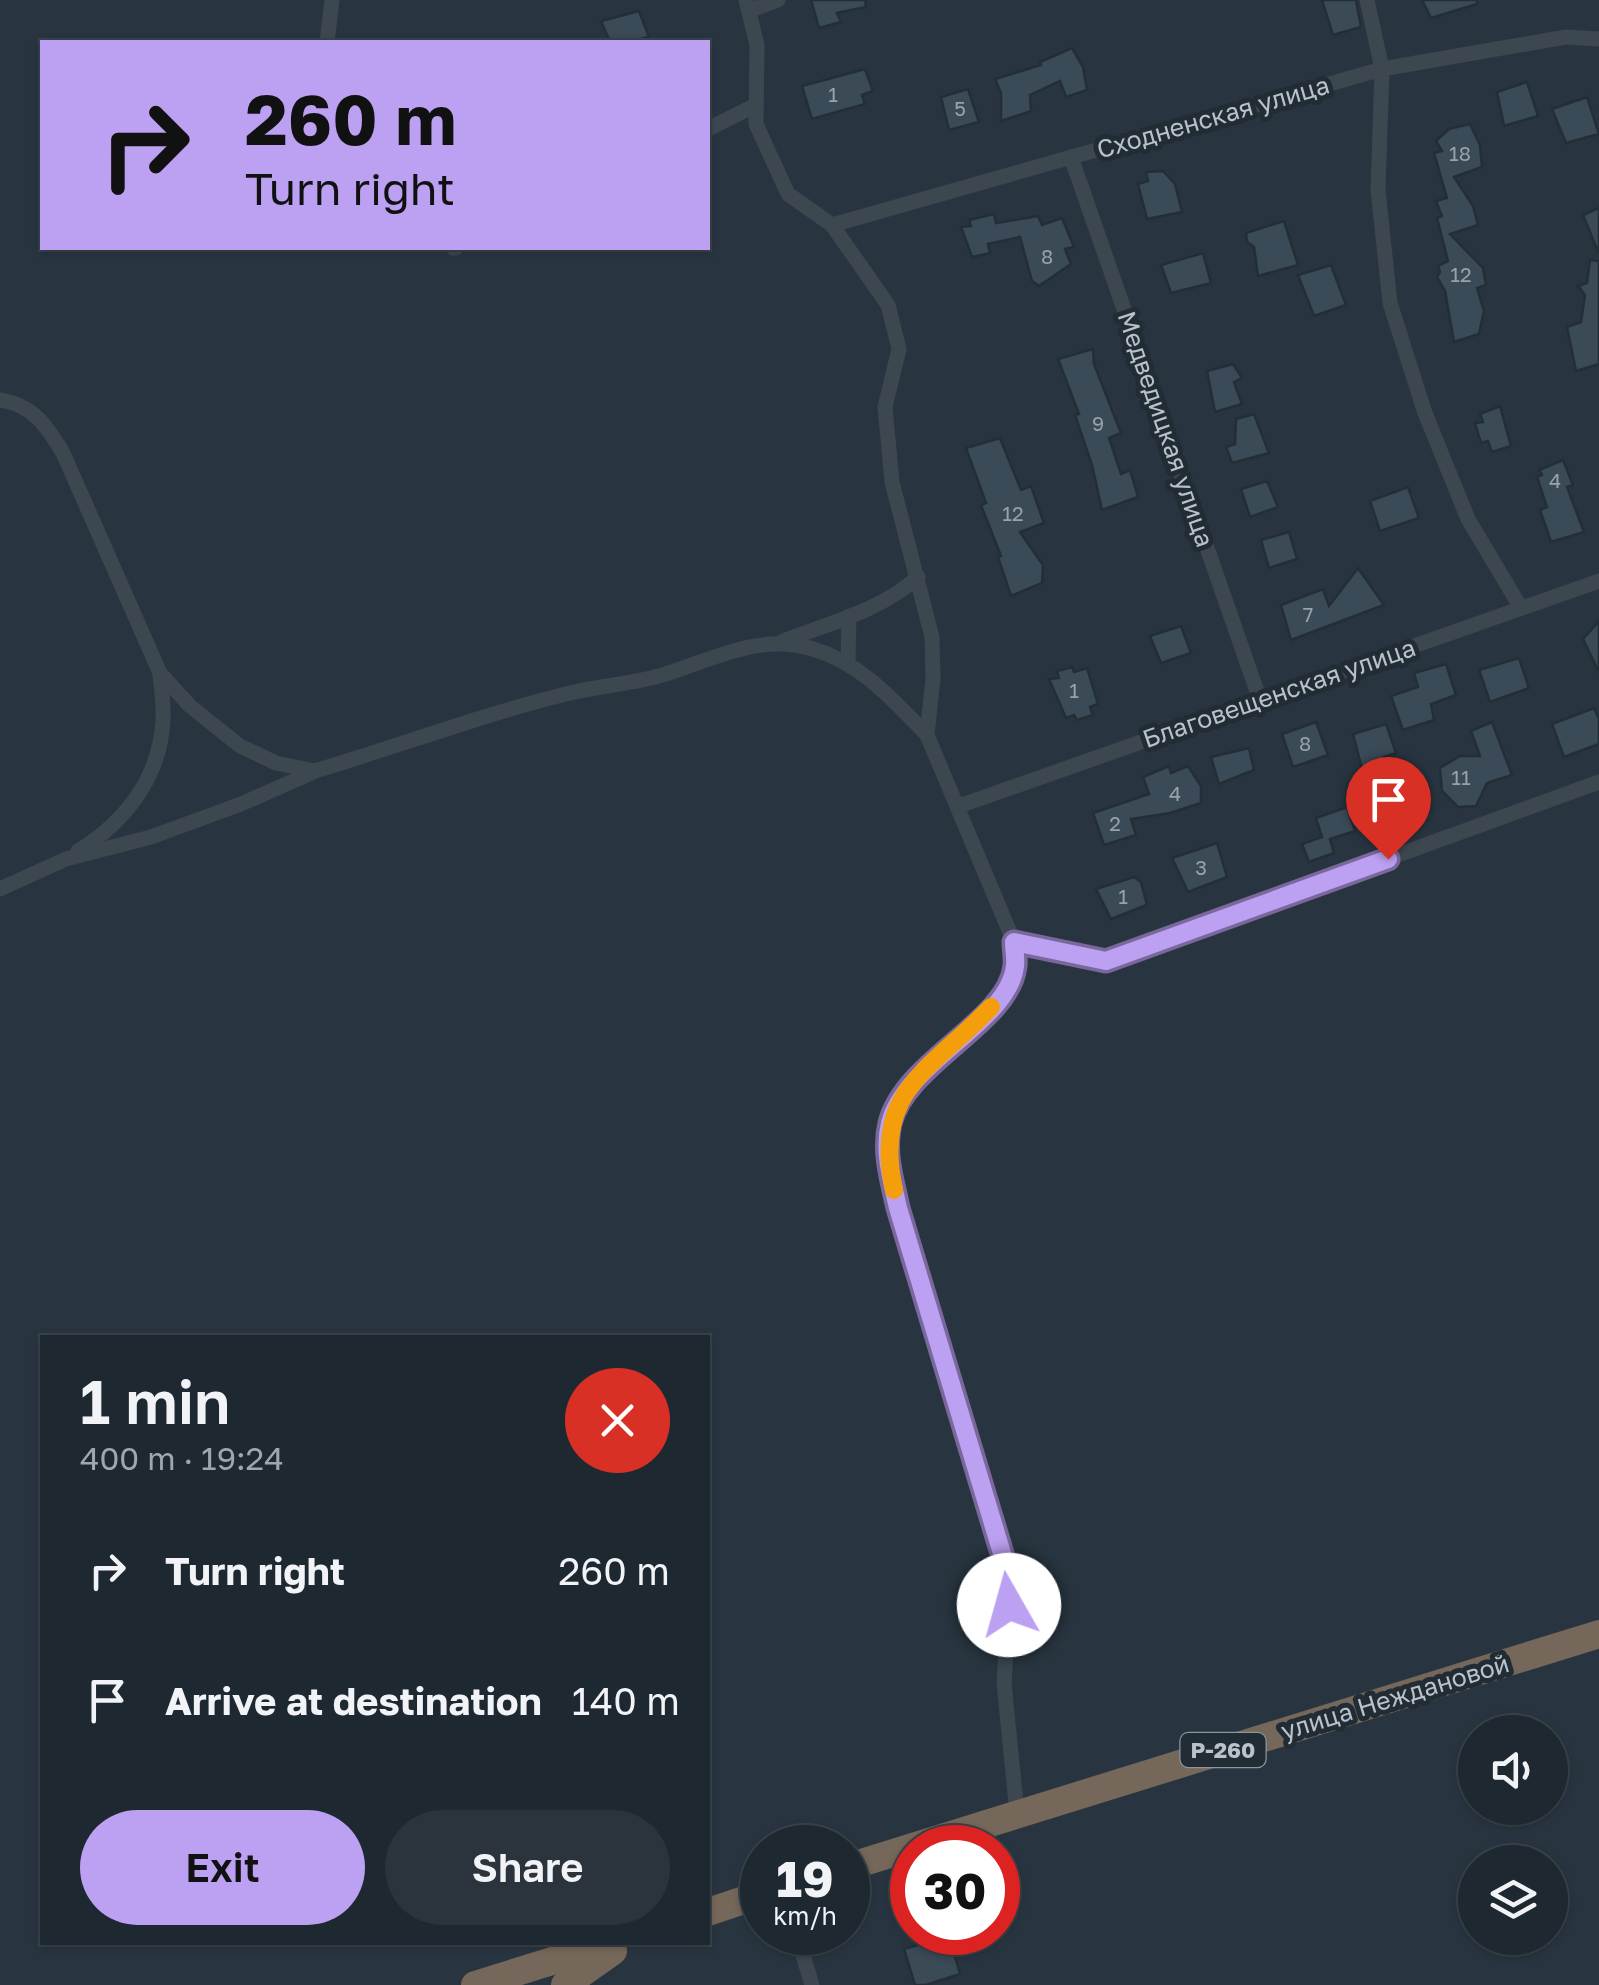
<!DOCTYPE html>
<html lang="en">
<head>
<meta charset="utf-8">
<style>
	:root { --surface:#1e2830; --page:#2b343c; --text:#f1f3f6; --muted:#a1a6ab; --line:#3c444c; --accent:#bca0f2 }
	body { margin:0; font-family:"Golos Text",sans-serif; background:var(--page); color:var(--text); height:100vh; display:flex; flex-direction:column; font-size:38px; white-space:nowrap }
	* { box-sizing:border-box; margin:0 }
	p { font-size:32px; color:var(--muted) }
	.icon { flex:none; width:55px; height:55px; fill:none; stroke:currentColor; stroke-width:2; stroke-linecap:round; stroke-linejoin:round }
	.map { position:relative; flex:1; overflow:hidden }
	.side { position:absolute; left:40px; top:1335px; width:670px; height:610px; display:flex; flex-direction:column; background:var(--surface); border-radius:0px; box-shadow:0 2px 8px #0004,0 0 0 2px var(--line) }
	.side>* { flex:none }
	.banner { position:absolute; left:40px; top:40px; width:670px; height:210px; border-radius:0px; box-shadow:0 2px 8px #0004,0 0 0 2px var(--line); background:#bca0f2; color:#111; overflow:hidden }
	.fabs { position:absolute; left:1458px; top:1715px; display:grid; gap:20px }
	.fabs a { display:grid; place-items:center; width:110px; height:110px; border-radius:50%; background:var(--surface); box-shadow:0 2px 8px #0004,0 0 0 2px var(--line); font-size:50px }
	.speed { position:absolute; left:740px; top:1825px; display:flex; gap:20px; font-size:50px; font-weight:700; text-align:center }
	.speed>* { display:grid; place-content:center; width:130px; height:130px; border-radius:50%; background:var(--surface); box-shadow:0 2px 8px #0004,0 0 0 2px var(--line); line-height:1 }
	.speed small { font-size:25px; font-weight:400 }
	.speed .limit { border:15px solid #d22; background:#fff; color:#111 }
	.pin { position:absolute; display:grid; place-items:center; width:85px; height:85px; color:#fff; margin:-102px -42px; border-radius:50% 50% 50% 0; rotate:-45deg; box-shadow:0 0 10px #0007 }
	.pin .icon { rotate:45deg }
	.me { position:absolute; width:110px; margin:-55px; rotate:353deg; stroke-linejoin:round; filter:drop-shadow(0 0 8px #0008) }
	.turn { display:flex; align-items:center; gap:35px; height:210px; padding:0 40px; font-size:45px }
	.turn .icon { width:130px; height:130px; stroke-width:2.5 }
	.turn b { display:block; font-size:70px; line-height:85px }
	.round { display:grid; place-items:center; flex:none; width:105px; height:105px; border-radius:52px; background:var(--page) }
	.head { display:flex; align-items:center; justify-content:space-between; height:170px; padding:0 40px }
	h1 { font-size:60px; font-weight:600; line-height:75px }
	.button { display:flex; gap:20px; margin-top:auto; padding:20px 40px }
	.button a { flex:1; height:115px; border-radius:60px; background:var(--accent); color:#111; font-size:40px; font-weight:600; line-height:115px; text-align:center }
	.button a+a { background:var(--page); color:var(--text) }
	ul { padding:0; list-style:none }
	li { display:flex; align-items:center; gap:30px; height:130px; padding:0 40px }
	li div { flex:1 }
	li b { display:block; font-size:38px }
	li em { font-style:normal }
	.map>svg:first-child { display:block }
</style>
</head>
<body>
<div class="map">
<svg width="1599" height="1985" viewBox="0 0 1599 1985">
	<rect width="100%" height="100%" fill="#283540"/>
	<g fill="#3a4a56" stroke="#232e37" stroke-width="2.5">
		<polygon points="811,0 865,0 866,7 837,13 841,22 819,28"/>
		<polygon points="1322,0 1356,0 1361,27 1333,35"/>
		<polygon points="1422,0 1477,0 1477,4 1431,18"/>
		<polygon points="639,11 649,37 630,42 610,42 601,21"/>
		<polygon points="1072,48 1083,67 1087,90 1066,97 1060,81 1030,95 1031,111 1001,121 1001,93 995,79 1041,65 1040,62"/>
		<polygon points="865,69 873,91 862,95 865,104 812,119 802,86"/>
		<polygon points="1527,82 1538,116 1504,126 1497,92"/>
		<polygon points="968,89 979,122 949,130 941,97"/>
		<polygon points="1587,97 1599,134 1566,143 1552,109"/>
		<polygon points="1470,124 1480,145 1482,167 1454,177 1473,206 1478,225 1450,234 1483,268 1486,285 1477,288 1484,311 1479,334 1454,342 1445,291 1437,277 1440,272 1438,266 1448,261 1437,218 1442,216 1436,201 1447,198 1434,153 1442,151 1436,141 1449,129"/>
		<polygon points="1163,171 1175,184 1182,212 1147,219 1138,184 1148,181 1146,172"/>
		<polygon points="1599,208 1599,254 1583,215"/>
		<polygon points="994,214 996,223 1038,216 1042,225 1062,218 1074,247 1065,249 1071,264 1039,286 1032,281 1020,237 988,244 990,253 972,257 961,227 971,226 969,220"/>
		<polygon points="1284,221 1298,265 1258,276 1254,247 1247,242 1246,233"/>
		<polygon points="1203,253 1211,283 1171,293 1161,265"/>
		<polygon points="1590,260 1599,261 1599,364 1576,371 1567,327 1581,322 1585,295 1578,286 1587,283"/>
		<polygon points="1331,265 1346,305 1314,316 1298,275"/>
		<polygon points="1093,349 1094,364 1121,433 1109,438 1121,474 1130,470 1138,497 1102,510 1092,465 1075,415 1079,414 1058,359"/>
		<polygon points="1233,364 1242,378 1234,382 1242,404 1215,412 1207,371"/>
		<polygon points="1500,406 1511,446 1492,452 1488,441 1481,443 1475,423 1483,422 1480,414"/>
		<polygon points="1254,414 1269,453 1232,463 1226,447 1235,444 1236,419"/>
		<polygon points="1000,438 1021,490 1031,486 1044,523 1020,532 1043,565 1042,583 1011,596 998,557 1001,556 981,505 986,503 966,448"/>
		<polygon points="1563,460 1573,485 1567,487 1584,532 1551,542 1540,510 1547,507 1537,477 1542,475 1539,470"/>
		<polygon points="1267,481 1278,507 1250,517 1241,489"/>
		<polygon points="1408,487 1419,518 1380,531 1370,501"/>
		<polygon points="1289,532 1297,559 1269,568 1261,540"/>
		<polygon points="1358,568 1384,605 1291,640 1281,605 1323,589 1329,606"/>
		<polygon points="1599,621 1599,672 1583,639"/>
		<polygon points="1181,626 1191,653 1161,663 1150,636"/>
		<polygon points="1519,658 1529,688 1490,702 1479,670"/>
		<polygon points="1446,664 1456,695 1431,704 1434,720 1403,730 1391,696 1418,687 1414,673"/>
		<polygon points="1072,667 1074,672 1087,668 1098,704 1090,707 1093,715 1077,720 1074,715 1066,718 1049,679 1059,678 1057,671"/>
		<polygon points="1594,708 1599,719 1599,744 1564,757 1552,724"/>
		<polygon points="1316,722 1328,755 1293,767 1282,734"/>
		<polygon points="1492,722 1512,775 1487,783 1476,806 1458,807 1442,791 1440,768 1460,756 1480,756 1471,731"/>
		<polygon points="1386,724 1396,753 1384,757 1411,782 1419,812 1384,824 1361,765 1353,734"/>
		<polygon points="1249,748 1254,770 1219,784 1211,757"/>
		<polygon points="1169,766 1171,773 1188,766 1201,786 1201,803 1170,813 1131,819 1136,835 1104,845 1093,813 1149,794 1143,777"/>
		<polygon points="1347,807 1355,831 1330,839 1334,853 1309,862 1302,844 1322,837 1316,818"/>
		<polygon points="1217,843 1227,877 1188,892 1172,858"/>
		<polygon points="1134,877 1141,882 1147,905 1111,919 1096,889"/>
		<polygon points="949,1936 960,1974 926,1985 915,1985 904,1949"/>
	</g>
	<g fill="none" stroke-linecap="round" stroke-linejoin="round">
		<g stroke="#3c4750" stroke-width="15">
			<polyline points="746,0 757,45 756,124 788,194 832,225 888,305 899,349 885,407 892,482 932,637 933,679 927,735 1014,942 1106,961 1599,782"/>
			<polyline points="1367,0 1382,69 1378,190 1390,303 1425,413 1468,519 1521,608"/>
			<polyline points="749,11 778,0"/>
			<polyline points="327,42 332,0"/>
			<polyline points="708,129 756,105"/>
			<polyline points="1071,157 1260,700"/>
			<polyline points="832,225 1382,69 1566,37 1599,39"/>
			<polyline points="453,248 456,248"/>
			<path d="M0,400c33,5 47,26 63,53l97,220 30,33 50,40 36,17 39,8c84,-25 169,-57 255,-78 29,-7 60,-9 89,-17 51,-15 100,-44 154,-27 48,14 80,51 114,86"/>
			<path d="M783,641c47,-18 97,-30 135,-64"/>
			<polyline points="848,663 849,616"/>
			<polyline points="959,806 1599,581"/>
			<path d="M78,851c47,-29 82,-73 85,-131 1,-16 -2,-32 -3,-47"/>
			<polyline points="0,889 66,859 151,837 241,804 314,772"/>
			<path d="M1014,942c0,8 2,16 1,24 -5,55 -109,95 -125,157 -7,29 2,57 8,85l106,352 5,45 -5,78 13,130"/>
			<polyline points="796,1932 812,1985"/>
		</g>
		<g stroke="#756759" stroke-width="28">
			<polyline points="848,1867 1599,1634"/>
			<polyline points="708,1912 762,1894"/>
			<polyline points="475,1985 613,1942"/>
			<polyline points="565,1985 613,1951"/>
		</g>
	</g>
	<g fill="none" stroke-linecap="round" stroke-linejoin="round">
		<g stroke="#7a689d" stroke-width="25">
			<path id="route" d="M1009,1605l-5,-45 -106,-352c-6,-28 -15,-56 -8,-85 16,-62 119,-101 125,-157 1,-8 -1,-16 -1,-24l92,19 282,-102"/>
		</g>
		<use href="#route" stroke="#bca0f2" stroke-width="18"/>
		<path stroke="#f59e0b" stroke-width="18" d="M894,1190c-22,-100 37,-120 97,-183"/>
	</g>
	<g text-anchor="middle" stroke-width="10" stroke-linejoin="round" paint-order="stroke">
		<g font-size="20" fill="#97a2ab">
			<text x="833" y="102">1</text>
			<text x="960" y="116">5</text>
			<text x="1460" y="161">18</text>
			<text x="1047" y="264">8</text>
			<text x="1461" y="282">12</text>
			<text x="1098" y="431">9</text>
			<text x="1555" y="488">4</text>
			<text x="1013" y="521">12</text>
			<text x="1308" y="622">7</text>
			<text x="1074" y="698">1</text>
			<text x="1305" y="751">8</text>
			<text x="1461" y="785">11</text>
			<text x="1175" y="801">4</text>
			<text x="1115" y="831">2</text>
			<text x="1201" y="875">3</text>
			<text x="1123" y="904">1</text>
		</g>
		<rect fill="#212c35" stroke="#8b959d" stroke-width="2.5" x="1180.5" y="1733" width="85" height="34" rx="8"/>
		<g font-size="22" font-weight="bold" fill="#b9c2ca">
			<text x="1223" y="1758">Р-260</text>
		</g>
		<g font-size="25" fill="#b9c2ca" stroke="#212c35">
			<text transform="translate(1213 117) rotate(-16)" y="9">Сходненская улица</text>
			<text transform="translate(1166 429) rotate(71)" y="9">Медведицкая улица</text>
			<text transform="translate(1279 693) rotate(-19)" y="9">Благовещенская улица</text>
			<text transform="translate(1395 1697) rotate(-17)" y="9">улица Неждановой</text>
		</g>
	</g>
</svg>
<div class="fabs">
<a><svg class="icon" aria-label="sound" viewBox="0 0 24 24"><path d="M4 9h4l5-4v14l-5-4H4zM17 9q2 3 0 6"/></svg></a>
<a><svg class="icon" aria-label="layers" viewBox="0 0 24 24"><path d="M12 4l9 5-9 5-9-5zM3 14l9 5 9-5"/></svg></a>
</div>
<div class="speed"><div>19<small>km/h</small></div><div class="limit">30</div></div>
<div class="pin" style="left:1388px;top:859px;background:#d93025"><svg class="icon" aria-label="arrive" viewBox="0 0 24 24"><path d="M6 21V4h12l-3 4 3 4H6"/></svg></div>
<svg class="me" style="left:1009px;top:1605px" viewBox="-20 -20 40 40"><circle r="19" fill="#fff"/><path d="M0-13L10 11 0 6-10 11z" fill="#bca0f2"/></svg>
<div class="banner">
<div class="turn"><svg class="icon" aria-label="right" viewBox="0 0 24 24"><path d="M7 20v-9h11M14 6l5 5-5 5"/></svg><div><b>260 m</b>Turn right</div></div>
</div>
<section class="side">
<div class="head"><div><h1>1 min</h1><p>400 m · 19:24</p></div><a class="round" style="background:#d93025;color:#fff"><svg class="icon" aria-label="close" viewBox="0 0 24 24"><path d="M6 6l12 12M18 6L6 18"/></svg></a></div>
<ul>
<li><svg class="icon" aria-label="right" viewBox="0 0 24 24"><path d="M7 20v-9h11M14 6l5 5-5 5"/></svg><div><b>Turn right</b></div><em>260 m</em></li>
<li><svg class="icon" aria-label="arrive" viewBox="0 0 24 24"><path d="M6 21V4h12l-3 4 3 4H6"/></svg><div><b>Arrive at destination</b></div><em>140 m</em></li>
</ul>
<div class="button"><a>Exit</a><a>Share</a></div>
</section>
</div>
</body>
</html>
